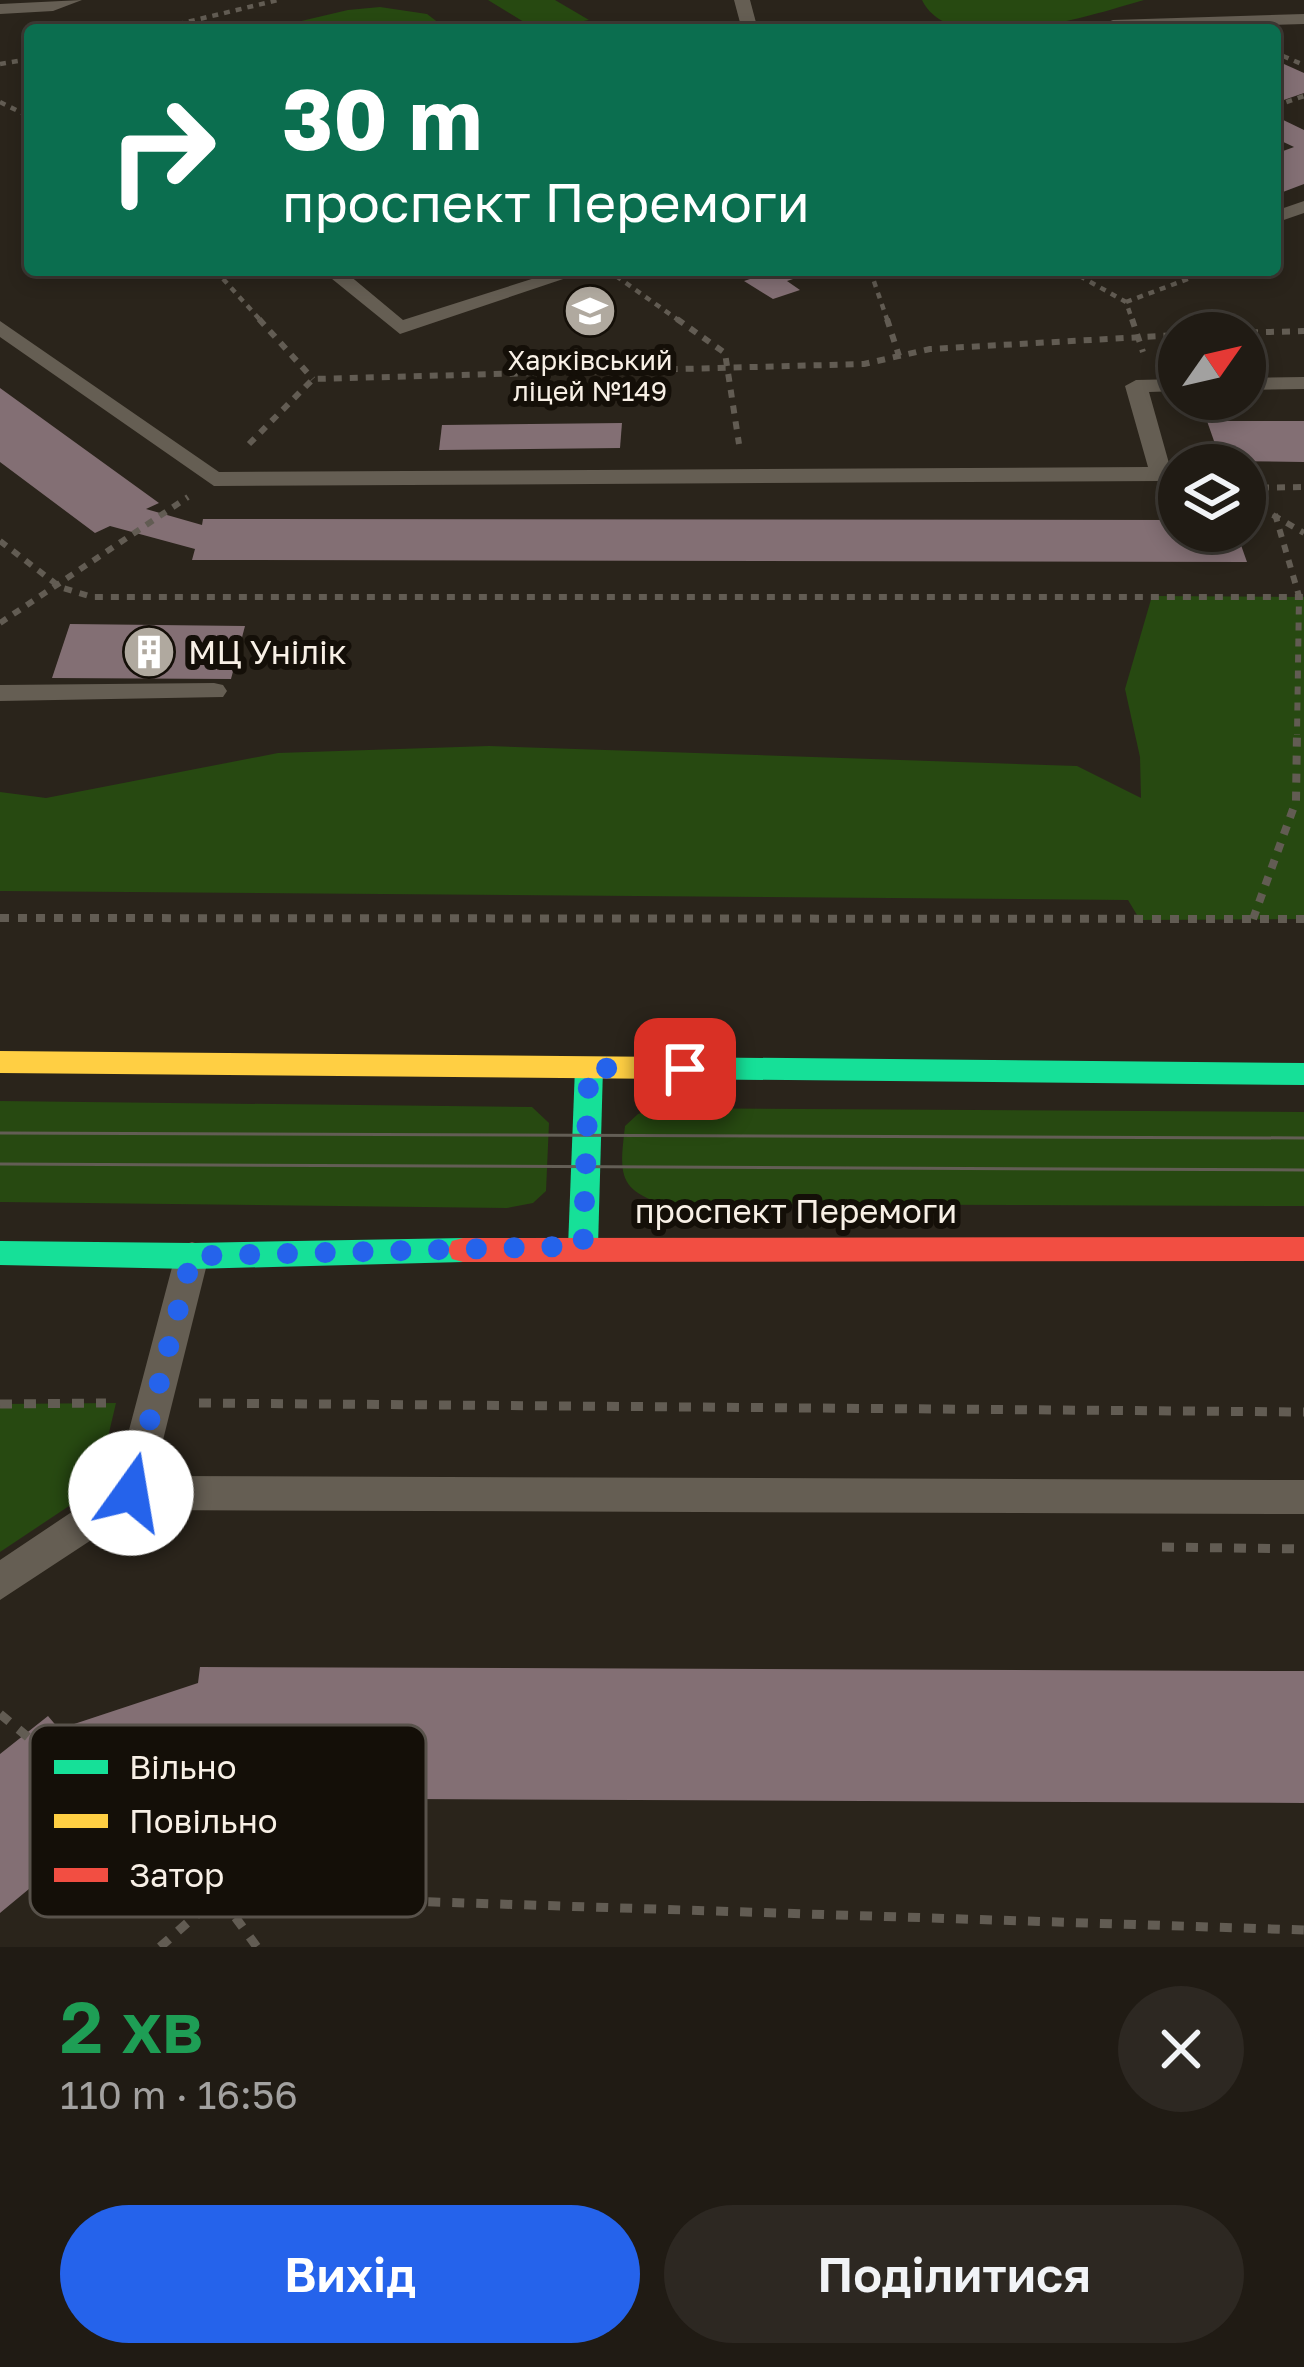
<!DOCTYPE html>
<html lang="uk">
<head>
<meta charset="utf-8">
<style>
	:root { --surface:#201b14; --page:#2d2822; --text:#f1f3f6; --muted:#a2a1a0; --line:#3d3934; --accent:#2563eb }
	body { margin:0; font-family:"Golos Text",sans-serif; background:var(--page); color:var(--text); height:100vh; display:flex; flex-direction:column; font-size:45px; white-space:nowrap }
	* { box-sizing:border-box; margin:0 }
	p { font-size:39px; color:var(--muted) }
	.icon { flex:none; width:66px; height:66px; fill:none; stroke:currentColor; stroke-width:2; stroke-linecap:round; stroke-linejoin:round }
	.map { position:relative; height:1947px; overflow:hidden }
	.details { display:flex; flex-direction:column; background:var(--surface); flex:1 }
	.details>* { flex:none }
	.banner { position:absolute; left:24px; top:24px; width:1257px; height:252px; border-radius:12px; box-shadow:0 6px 18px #0003,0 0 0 3px var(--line); background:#0b6e4f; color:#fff; overflow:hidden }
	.needle { width:78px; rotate:56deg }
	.buttons { position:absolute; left:1158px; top:312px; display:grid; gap:24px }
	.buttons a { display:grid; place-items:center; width:108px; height:108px; border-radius:50%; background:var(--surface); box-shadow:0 6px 18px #0003,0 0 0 3px var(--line); font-size:60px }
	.pin { position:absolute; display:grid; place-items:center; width:102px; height:102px; color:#fff; margin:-51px; border-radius:24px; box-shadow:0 6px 18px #0006 }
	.me { position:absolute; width:132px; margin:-66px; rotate:13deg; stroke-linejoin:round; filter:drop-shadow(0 0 9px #0008) }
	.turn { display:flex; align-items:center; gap:42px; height:252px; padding:0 60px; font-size:54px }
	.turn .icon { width:156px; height:156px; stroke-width:2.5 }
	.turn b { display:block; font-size:84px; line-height:102px }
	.round { display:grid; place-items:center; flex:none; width:126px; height:126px; border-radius:63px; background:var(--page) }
	.head { display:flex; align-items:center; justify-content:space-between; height:204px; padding:0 60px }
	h1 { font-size:72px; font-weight:600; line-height:90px; color:#1e9e55 }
	.primary-button { display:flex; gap:24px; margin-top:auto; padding:24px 60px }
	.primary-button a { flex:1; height:138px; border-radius:72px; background:var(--accent); color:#fff; font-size:48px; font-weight:600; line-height:138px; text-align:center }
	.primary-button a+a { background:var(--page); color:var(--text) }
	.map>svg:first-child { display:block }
</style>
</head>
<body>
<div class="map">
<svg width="1304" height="1947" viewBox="0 0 1304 1947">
	<rect width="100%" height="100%" fill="#2a241b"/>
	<g fill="#274911">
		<polygon points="488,0 555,0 589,20 537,30"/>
		<path d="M922,0h222c-49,14 -192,62 -222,0z"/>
		<polygon points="380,7 427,14 448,30 263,30 348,10"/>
		<polygon points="1152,596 1304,597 1304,919 1140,920 1128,900 0,891 0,792 46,798 278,753 489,746 1077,766 1141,798 1140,757 1125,689"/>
		<polygon points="0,1101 532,1107 549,1123 546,1191 533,1203 507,1208 0,1202"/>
		<path d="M659,1108l645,4v94l-640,-2c-48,-14 -44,-33 -39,-78l13,-12z"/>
		<polygon points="116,1403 96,1488 0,1552 0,1404"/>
	</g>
	<g fill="#836f74">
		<polygon points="1275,60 1304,73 1304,93 1275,103"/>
		<polygon points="1275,116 1304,130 1304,184 1275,195 1275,154 1294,147 1275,138"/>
		<polygon points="755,270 802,270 808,274 787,281 800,290 773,299 744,281 762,275"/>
		<polygon points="0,388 159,503 146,509 202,525 203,519 1179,520 1179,531 1236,531 1247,562 192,560 195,549 110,526 95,533 0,462"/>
		<polygon points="1207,421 1304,421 1304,462 1221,461"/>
		<polygon points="622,423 620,448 439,450 442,425"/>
		<polygon points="70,624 245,626 231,679 52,678"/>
		<polygon points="200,1667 1304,1671 1304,1803 179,1798 187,1748 98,1778 123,1811 0,1913 0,1754 48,1716 59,1729 198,1683"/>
	</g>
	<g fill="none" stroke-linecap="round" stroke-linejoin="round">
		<g stroke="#625c53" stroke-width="4.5" stroke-dasharray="6 6" stroke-linecap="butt">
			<polyline points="154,30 278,0"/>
			<polyline points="1283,56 1304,65"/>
			<polyline points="0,64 30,59"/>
			<polyline points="0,102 30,117"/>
			<polyline points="1275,106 1304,96"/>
			<polyline points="215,270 262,322"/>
			<polyline points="870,270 888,322"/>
			<polyline points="1069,270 1126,302 1133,322"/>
			<polyline points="616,276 681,322"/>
			<polyline points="1126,302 1212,270"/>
		</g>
		<g stroke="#625c53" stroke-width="6" stroke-dasharray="8 8" stroke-linecap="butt">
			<polyline points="259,319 313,379"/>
			<polyline points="677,319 725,353 739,444"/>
			<polyline points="887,319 899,356"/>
			<polyline points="1132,319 1143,352"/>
			<polyline points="1234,333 1304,331"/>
			<polyline points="249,444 313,379 864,364 930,349 1179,335"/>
			<polyline points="1245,488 1304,487"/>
			<polyline points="1245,499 1304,533"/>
			<polyline points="1275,514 1299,596 1297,735"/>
			<polyline points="0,541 60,587 92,597 1304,597"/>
			<polyline points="0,623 188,497"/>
		</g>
		<g stroke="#625c53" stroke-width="8" stroke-dasharray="9 9" stroke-linecap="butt">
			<polyline points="0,918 1304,919"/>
			<polyline points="1253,919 1296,801 1297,732"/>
		</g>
		<g stroke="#625c53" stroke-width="9" stroke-dasharray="12 12" stroke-linecap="butt">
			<polyline points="199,1403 1304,1412"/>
			<polyline points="0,1404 106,1403"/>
			<polyline points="1162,1547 1304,1549"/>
			<polyline points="0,1714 219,1895 257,1947"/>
			<polyline points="160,1947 219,1895 1304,1930"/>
		</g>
		<g fill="#655e53" fill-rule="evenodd">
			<polygon points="82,0 53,11 0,14 0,4"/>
			<polygon points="734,0 750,0 758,30 742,30"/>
			<polygon points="1304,14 1304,24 1088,30 1113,20"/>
			<polygon points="613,25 620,27 622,30 605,30"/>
			<polygon points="1304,201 1304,213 1275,223 1275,211"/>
			<polygon points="321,270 343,270 403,320 560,270 590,270 400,334"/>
			<polygon points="0,321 219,472 1148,467 1125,386 1136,380 1179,379 1179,391 1149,392 1172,474 1161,481 214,486 0,337"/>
			<polygon points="1304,377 1304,389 1245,390 1245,378"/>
			<polygon points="214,683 223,685 227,691 223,697 0,701 0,685"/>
			<polygon points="192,1242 204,1246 209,1256 154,1476 1304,1480 1304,1514 137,1510 0,1600 0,1560 115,1483 175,1256 180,1246"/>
		</g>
		<g fill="#16e098" fill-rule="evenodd">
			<polygon points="589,1057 599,1060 603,1068 598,1247 594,1256 583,1259 572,1256 568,1247 575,1068 579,1060"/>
			<polygon points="671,1057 1304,1063 1304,1085 671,1079 661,1076 657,1068 661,1060"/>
			<polygon points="463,1238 474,1241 478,1250 474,1259 463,1262 192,1269 0,1265 0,1241 192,1243"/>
		</g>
		<polygon fill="#ffcf43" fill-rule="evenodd" points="0,1051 671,1057 681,1060 685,1068 681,1076 671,1079 0,1073"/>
		<polygon fill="#f24e42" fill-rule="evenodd" points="1304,1237 1304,1261 463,1262 452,1259 448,1250 452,1241 463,1238"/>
		<g stroke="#635e55" stroke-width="3">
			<polyline points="0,1133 1304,1138"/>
			<polyline points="0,1164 1304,1170"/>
		</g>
	</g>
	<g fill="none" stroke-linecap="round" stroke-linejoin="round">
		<polyline stroke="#2563eb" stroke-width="21" stroke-dasharray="0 37.8" points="131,1493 192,1256 583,1246 589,1068 685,1069"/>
	</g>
	<defs>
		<g id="school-disc" transform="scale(2.7)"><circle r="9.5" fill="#b0a99f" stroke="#140f08"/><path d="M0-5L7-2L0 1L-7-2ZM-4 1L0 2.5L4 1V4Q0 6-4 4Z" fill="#fff"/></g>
		<g id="building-disc" transform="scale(2.7)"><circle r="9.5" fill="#b0a99f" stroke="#140f08"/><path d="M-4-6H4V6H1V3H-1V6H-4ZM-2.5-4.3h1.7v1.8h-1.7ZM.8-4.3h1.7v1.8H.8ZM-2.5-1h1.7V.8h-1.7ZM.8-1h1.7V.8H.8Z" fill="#fff"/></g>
	</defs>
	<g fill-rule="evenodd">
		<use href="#school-disc" x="590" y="311"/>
		<use href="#building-disc" x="149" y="652"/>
	</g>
	<g text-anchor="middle" stroke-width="12" stroke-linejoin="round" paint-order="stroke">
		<g font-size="27" fill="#f8f0e6" stroke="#140f08">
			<text x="590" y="370">Харківський<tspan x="590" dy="31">ліцей №149</tspan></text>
		</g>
		<g font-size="33" fill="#f8f0e6" stroke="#140f08" text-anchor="start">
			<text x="188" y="664">МЦ Унілік</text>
		</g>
		<g font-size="33" fill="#f8f0e6" stroke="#140f08">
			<text x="796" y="1223">проспект Перемоги</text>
		</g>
	</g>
	<rect x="30" y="1725" width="396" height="192" rx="18" fill="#140f08" stroke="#58524b" stroke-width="3"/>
	<rect x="54" y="1760" width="54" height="14" fill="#16e098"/>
	<rect x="54" y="1814" width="54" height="14" fill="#ffcf43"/>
	<rect x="54" y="1868" width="54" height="14" fill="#f24e42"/>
	<g font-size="33" fill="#f8f0e6">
		<text x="129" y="1779">Вільно</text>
		<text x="129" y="1833">Повільно</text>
		<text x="129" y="1887">Затор</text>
	</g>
</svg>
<div class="buttons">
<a><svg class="needle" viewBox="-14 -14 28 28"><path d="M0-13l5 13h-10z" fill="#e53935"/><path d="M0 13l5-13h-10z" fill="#a2a1a0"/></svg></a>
<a><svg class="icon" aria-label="layers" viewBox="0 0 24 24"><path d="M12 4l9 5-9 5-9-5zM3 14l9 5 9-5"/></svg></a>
</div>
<div class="pin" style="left:685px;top:1069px;background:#d93025"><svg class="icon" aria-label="arrive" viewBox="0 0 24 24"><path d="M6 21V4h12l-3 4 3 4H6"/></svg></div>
<svg class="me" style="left:131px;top:1493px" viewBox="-20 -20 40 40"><circle r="19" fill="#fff"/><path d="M0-13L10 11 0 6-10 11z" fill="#2563eb"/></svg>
<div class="banner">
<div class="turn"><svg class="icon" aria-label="right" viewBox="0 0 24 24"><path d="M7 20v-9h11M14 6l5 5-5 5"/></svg><div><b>30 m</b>проспект Перемоги</div></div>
</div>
</div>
<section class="details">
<div class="head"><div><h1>2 хв</h1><p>110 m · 16:56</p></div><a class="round"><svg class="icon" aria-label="close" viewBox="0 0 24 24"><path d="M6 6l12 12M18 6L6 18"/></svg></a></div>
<div class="primary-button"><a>Вихід</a><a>Поділитися</a></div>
</section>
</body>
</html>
